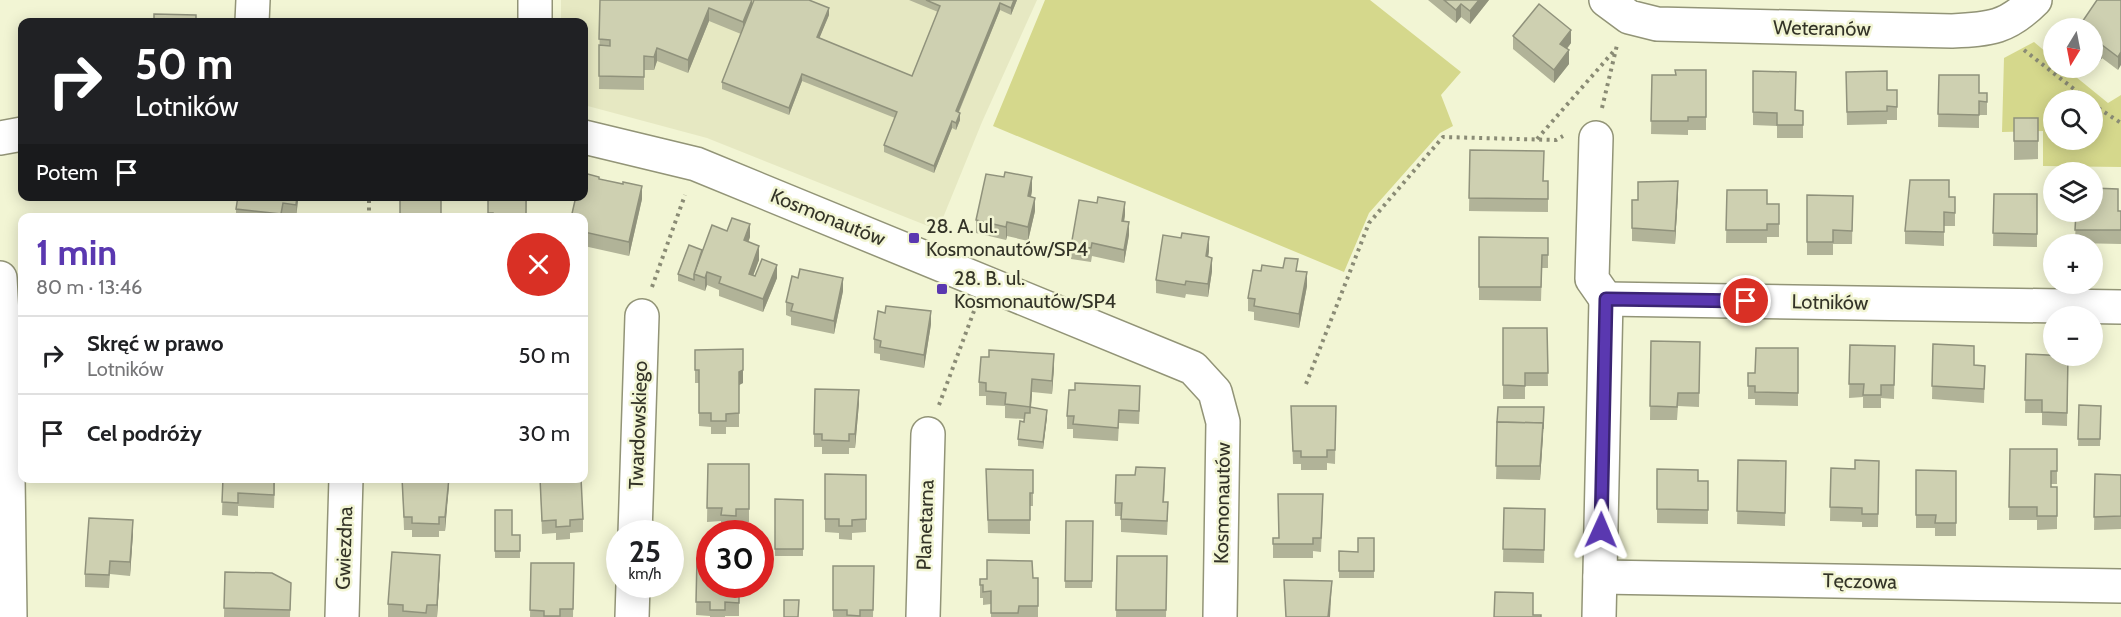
<!DOCTYPE html>
<html lang="pl">
<head>
<meta charset="utf-8">
<style>
	:root { --surface:#fff; --page:#f2f2f2; --text:#202124; --muted:#757577; --line:#e0e0e0; --accent:#5a38b0 }
	body { margin:0; font-family:Cabin,sans-serif; background:var(--page); color:var(--text); height:100vh; display:flex; flex-direction:column; font-size:22px; white-space:nowrap }
	* { box-sizing:border-box; margin:0 }
	p { font-size:20px; color:var(--muted) }
	.icon { flex:none; width:33px; height:33px; fill:none; stroke:currentColor; stroke-width:2; stroke-linecap:round; stroke-linejoin:round }
	.map { position:relative; flex:1; overflow:hidden }
	.panel { position:absolute; left:18px; top:213px; width:570px; height:270px; display:flex; flex-direction:column; background:var(--surface); border-radius:12px; box-shadow:0 3px 15px #0003 }
	.panel>* { flex:none }
	.banner { position:absolute; left:18px; top:18px; width:570px; height:183px; border-radius:12px; box-shadow:0 3px 15px #0003; background:#202124; color:#fff; overflow:hidden }
	.needle { width:39px; rotate:190deg }
	.buttons { position:absolute; left:2043px; top:18px; display:grid; gap:12px }
	.buttons a { display:grid; place-items:center; width:60px; height:60px; border-radius:50%; background:var(--surface); box-shadow:0 3px 15px #0003; font-size:30px }
	.speed { position:absolute; left:606px; top:520px; display:flex; gap:12px; font-size:30px; font-weight:700; text-align:center }
	.speed>* { display:grid; place-content:center; width:78px; height:78px; border-radius:50%; background:var(--surface); box-shadow:0 3px 15px #0003; line-height:1 }
	.speed small { font-size:15px; font-weight:400 }
	.speed .limit { border:9px solid #d22; background:#fff; color:#111 }
	.pin { position:absolute; display:grid; place-items:center; width:51px; height:51px; color:#fff; margin:-26px; border:3px solid #fff; border-radius:50%; box-shadow:0 2px 6px #0007 }
	.me { position:absolute; width:66px; margin:-33px; rotate:1deg; stroke-linejoin:round; filter:drop-shadow(0 0 4px #0008) }
	.turn { display:flex; align-items:center; gap:21px; height:126px; padding:0 18px; font-size:27px }
	.turn .icon { width:78px; height:78px; stroke-width:2.5 }
	.turn b { display:block; font-size:42px; line-height:51px }
	.then { display:flex; align-items:center; height:57px; padding:0 18px; background:#0003; gap:12px; font-size:22px }
	.round { display:grid; place-items:center; flex:none; width:63px; height:63px; border-radius:32px; background:var(--page) }
	.overview { display:flex; align-items:center; justify-content:space-between; height:102px; padding:0 18px }
	h1 { font-size:36px; font-weight:800; line-height:45px; color:var(--accent) }
	ul { padding:0; list-style:none }
	li { display:flex; align-items:center; gap:18px; height:78px; padding:0 18px; border-top:2px solid var(--line) }
	li div { flex:1 }
	li b { display:block; font-size:22px }
	li em { font-style:normal }
	.map>svg:first-child { display:block }
</style>
</head>
<body>
<div class="map">
<svg width="2121" height="617" viewBox="0 0 2121 617">
	<rect width="100%" height="100%" fill="#f2f5d4"/>
	<polygon fill="#e6e8c2" points="561,0 1037,0 982,122 938,230 707,138 584,105 584,22 561,22"/>
	<g fill="#d5d88c" fill-rule="evenodd">
		<polygon points="1045,0 1370,0 1461,72 1441,95 1453,126 1440,133 1369,213 1344,272 993,126"/>
		<path d="M2034,42l19,16 1,10h11l43,35 13,-8v72l-78,-1v-35l-41,1 2,-74zM2054,100h38v40h-38z"/>
	</g>
	<g fill="none" stroke-linecap="round" stroke-linejoin="round">
		<g stroke="#929477" stroke-width="36">
			<g id="minor">
				<polyline points="535,0 535,22"/>
				<path d="M1606,0l23,17 28,7 295,7c39,-2 55,-3 83,-31"/>
				<polyline points="252,22 253,0"/>
				<polyline points="584,137 696,164 1193,368 1215,392 1223,422 1220,617"/>
				<polyline points="0,138 22,134"/>
				<polyline points="1596,138 1592,279 1606,299"/>
				<polyline points="0,278 7,407 10,617"/>
				<polyline points="1606,299 2121,307"/>
				<polyline points="635,534 642,316"/>
				<polyline points="1600,577 2121,586"/>
				<polyline points="342,617 346,478"/>
				<polyline points="632,617 633,585"/>
				<polyline points="923,617 928,434"/>
				<polyline points="1599,617 1606,299"/>
			</g>
		</g>
		<g stroke="#8a8b75" stroke-width="4" stroke-dasharray="3 4.5" stroke-linecap="butt">
			<polyline points="2024,50 2088,100"/>
			<polyline points="2092,104 2121,123"/>
			<polyline points="1602,108 1617,45"/>
			<polyline points="1537,139 1613,52"/>
			<polyline points="369,218 369,196"/>
			<polyline points="652,287 685,195"/>
			<polyline points="1306,384 1369,223 1443,137 1556,140 1563,136"/>
			<polyline points="939,405 974,311"/>
		</g>
		<use href="#minor" stroke="#fff" stroke-width="33"/>
	</g>
	<g fill="#b1b398">
		<polygon points="600,0 752,5 829,15 819,38 912,76 938,12 909,0 1017,0 1011,15 1000,10 959,112 960,120 956,130 952,128 934,173 884,152 884,145 895,118 802,81 789,115 722,89 722,82 741,34 709,21 688,73 657,61 654,70 644,70 644,90 599,89"/>
		<polygon points="1428,0 1489,0 1470,24 1461,17 1456,23"/>
		<polygon points="2121,0 2118,70 2102,58 2099,62 2092,56 2092,28"/>
		<polygon points="1513,36 1571,43 1567,49 1569,64 1554,83 1513,49"/>
		<polygon points="1706,70 1706,130 1688,130 1688,135 1651,134 1652,75 1675,75"/>
		<polygon points="1753,71 1795,110 1803,111 1803,138 1777,138 1777,126 1753,125"/>
		<polygon points="1846,72 1887,90 1897,107 1897,120 1887,120 1887,124 1847,125"/>
		<polygon points="1939,75 1979,93 1987,93 1987,115 1979,115 1979,128 1938,127"/>
		<polygon points="2014,118 2038,118 2038,159 2014,160"/>
		<polygon points="1470,150 1543,181 1548,181 1548,212 1469,211"/>
		<polygon points="599,179 642,199 629,256 584,246 584,218"/>
		<polygon points="1727,190 1767,204 1779,204 1779,237 1767,237 1767,243 1726,243"/>
		<polygon points="1032,191 1031,197 1035,211 1028,241 1007,236 1006,240 976,233 976,220"/>
		<polygon points="1678,194 1675,244 1632,241 1632,200"/>
		<polygon points="1994,194 2037,194 2037,247 1993,246"/>
		<polygon points="1807,195 1853,196 1852,244 1833,244 1833,255 1807,255"/>
		<polygon points="298,196 296,218 283,216 283,218 236,218 236,209"/>
		<polygon points="488,196 527,196 526,218 488,218"/>
		<polygon points="1949,197 1955,197 1955,226 1944,226 1944,246 1905,244 1905,231"/>
		<polygon points="2121,211 2121,244 2075,243 2076,212"/>
		<polygon points="1125,215 1124,221 1129,235 1124,263 1092,256 1091,262 1071,259 1071,246"/>
		<polygon points="727,231 750,237 748,242 759,260 753,275 777,278 763,312 719,296 719,290 707,285 705,291 678,281 678,274 702,250"/>
		<polygon points="1479,237 1548,238 1548,268 1542,268 1541,301 1479,300"/>
		<polygon points="1209,251 1208,257 1212,271 1208,297 1186,294 1185,298 1156,293 1156,280"/>
		<polygon points="1261,271 1298,271 1307,286 1299,328 1254,320 1254,312 1248,311 1248,298"/>
		<polygon points="843,291 834,334 791,325 791,317 786,315 786,302"/>
		<rect x="584" y="299" width="1" height="56"/>
		<polygon points="931,324 924,368 880,360 880,354 874,353 874,339"/>
		<polygon points="1503,328 1547,328 1548,386 1525,386 1525,399 1503,399"/>
		<polygon points="1651,341 1700,342 1699,407 1678,406 1677,420 1650,420"/>
		<polygon points="1933,344 1974,365 1985,366 1984,403 1932,399"/>
		<polygon points="1850,345 1895,346 1894,399 1881,398 1881,408 1863,408 1863,397 1849,398"/>
		<polygon points="1798,348 1798,406 1755,405 1755,399 1748,399 1748,373 1755,373"/>
		<polygon points="695,350 743,383 739,385 739,427 726,427 726,434 711,434 711,427 699,426 699,383 695,383"/>
		<polygon points="2026,354 2068,356 2067,426 2042,425 2042,413 2025,413"/>
		<polygon points="1054,367 1052,394 1032,392 1031,408 1047,417 1043,449 1018,446 1018,439 1024,419 1005,418 1005,406 986,405 986,396 979,396 979,382"/>
		<polygon points="1140,400 1139,424 1119,423 1118,441 1073,438 1073,429 1067,429 1067,416"/>
		<polygon points="859,403 855,448 849,448 849,454 822,454 822,447 814,447 814,434"/>
		<polygon points="2079,405 2101,406 2100,446 2078,446"/>
		<polygon points="1291,406 1336,406 1335,464 1327,463 1327,470 1301,470 1301,464 1293,464"/>
		<polygon points="1498,407 1544,407 1543,436 1540,480 1496,479"/>
		<polygon points="2010,449 2057,449 2057,484 2051,484 2051,487 2057,487 2057,529 2037,530 2037,520 2009,520"/>
		<polygon points="1738,460 1786,461 1785,526 1737,524"/>
		<polygon points="1879,461 1878,527 1862,527 1862,522 1830,521 1831,468 1855,469"/>
		<polygon points="708,464 749,464 749,522 736,522 736,529 721,528 721,521 707,522"/>
		<polygon points="986,469 1033,470 1033,506 1030,506 1030,534 988,533"/>
		<polygon points="1657,469 1698,481 1708,481 1708,524 1657,523"/>
		<polygon points="1916,470 1956,471 1956,536 1935,536 1935,528 1916,528"/>
		<polygon points="825,474 866,475 866,532 852,533 852,540 839,539 839,533 825,532"/>
		<polygon points="2095,474 2121,475 2121,529 2094,530"/>
		<polygon points="223,478 275,478 274,508 238,506 238,516 222,515"/>
		<polygon points="402,478 449,478 445,531 439,531 439,537 412,537 412,530 404,530"/>
		<polygon points="540,478 583,519 583,532 570,533 570,539 556,540 556,533 542,534"/>
		<polygon points="1165,482 1164,502 1168,515 1167,535 1121,532 1121,516 1115,516 1115,503"/>
		<polygon points="775,499 803,500 803,556 775,556"/>
		<polygon points="1323,507 1321,552 1313,551 1313,558 1273,558 1273,538 1279,538"/>
		<polygon points="1504,508 1545,509 1544,563 1503,562"/>
		<polygon points="495,510 512,535 520,535 520,558 495,558"/>
		<polygon points="1066,521 1093,521 1092,588 1065,588"/>
		<polygon points="133,533 130,576 110,574 109,588 85,587 85,574"/>
		<polygon points="1374,538 1374,578 1339,578 1339,551 1358,552"/>
		<polygon points="1117,556 1167,556 1166,617 1116,617"/>
		<polygon points="697,558 739,585 739,616 725,616 725,617 710,617 710,616 696,615"/>
		<polygon points="531,563 574,563 573,617 530,617"/>
		<polygon points="833,566 874,566 873,617 833,617"/>
		<polygon points="440,568 437,617 388,617 388,604"/>
		<polygon points="225,572 291,583 290,617 224,617"/>
		<polygon points="1038,578 1038,617 991,617 991,604 983,605 983,598 980,598 980,579"/>
	</g>
	<g fill="#90927c">
		<polygon points="752,0 752,12 743,35 743,22"/>
		<polygon points="1014,0 1017,0 1011,15 1011,8"/>
		<polygon points="1479,0 1489,0 1470,24 1470,11"/>
		<polygon points="1000,3 1000,10 956,118 956,111"/>
		<polygon points="1461,4 1461,17 1456,23 1456,10"/>
		<polygon points="709,8 709,21 688,73 688,60"/>
		<polygon points="829,8 829,15 817,44 817,37"/>
		<polygon points="1571,30 1571,43 1560,57 1560,44"/>
		<polygon points="2102,45 2102,58 2099,62 2099,48"/>
		<polygon points="657,48 657,61 654,70 654,57"/>
		<polygon points="1569,50 1569,64 1554,83 1554,70"/>
		<polygon points="2121,52 2121,65 2118,70 2118,57"/>
		<polygon points="802,74 802,81 789,115 789,108"/>
		<polygon points="960,113 960,120 956,130 956,123"/>
		<polygon points="952,121 952,128 934,173 934,166"/>
		<polygon points="1032,177 1032,191 1028,209 1028,196"/>
		<polygon points="1678,181 1678,194 1675,244 1675,231"/>
		<polygon points="642,186 642,199 629,256 629,242"/>
		<polygon points="297,196 298,196 298,201 296,218"/>
		<polygon points="1035,198 1035,211 1028,241 1028,227"/>
		<polygon points="1125,202 1125,215 1122,234 1122,221"/>
		<polygon points="1007,222 1007,236 1006,240 1006,227"/>
		<polygon points="1129,222 1129,235 1124,263 1124,250"/>
		<polygon points="750,224 750,237 744,254 744,240"/>
		<polygon points="1209,237 1209,251 1206,270 1206,256"/>
		<polygon points="759,246 759,260 749,287 749,274"/>
		<polygon points="1212,258 1212,271 1208,297 1208,284"/>
		<polygon points="777,265 777,278 763,312 763,299"/>
		<polygon points="707,272 707,285 705,291 705,278"/>
		<polygon points="1307,272 1307,286 1299,328 1299,314"/>
		<polygon points="843,278 843,291 834,334 834,321"/>
		<polygon points="931,311 931,324 924,368 924,355"/>
		<polygon points="1054,354 1054,367 1052,394 1052,381"/>
		<polygon points="743,370 743,383 739,385 739,372"/>
		<polygon points="1032,379 1032,392 1030,420 1030,407"/>
		<polygon points="859,390 859,403 855,448 855,434"/>
		<polygon points="1544,407 1543,436 1540,480 1540,466"/>
		<polygon points="1047,410 1047,417 1043,449 1043,442"/>
		<polygon points="449,478 449,486 445,531 445,517"/>
		<polygon points="133,520 133,533 130,576 130,562"/>
		<polygon points="440,555 440,568 437,617 437,605"/>
		<polygon points="1332,581 1330,617 1328,617"/>
	</g>
	<g fill="#ced0b1" stroke="#90927c" stroke-width="1.5">
		<polygon points="600,0 752,0 743,22 709,8 688,60 657,48 654,57 644,56 644,77 599,76 599,45 610,46 610,40 599,39"/>
		<polygon points="754,0 809,0 829,8 817,37 912,76 940,6 926,0 1014,0 1011,8 1000,3 956,111 960,113 956,123 952,121 934,166 884,145 897,112 802,74 789,108 722,82"/>
		<polygon points="1444,0 1479,0 1470,11 1461,4 1456,10"/>
		<polygon points="2097,0 2121,0 2121,52 2118,57 2102,45 2099,48 2092,43 2092,28 2078,28"/>
		<polygon points="1539,4 1571,30 1560,44 1569,50 1554,70 1513,36"/>
		<polygon points="154,14 196,15 196,22 154,22"/>
		<rect x="308" y="21" width="47" height="1"/>
		<polygon points="1675,70 1706,70 1706,117 1688,117 1688,121 1651,121 1652,75 1676,75"/>
		<polygon points="1753,71 1796,72 1795,110 1803,111 1803,125 1777,125 1777,113 1753,112"/>
		<polygon points="1887,71 1887,90 1897,90 1897,107 1887,106 1887,111 1847,112 1846,72"/>
		<polygon points="1939,75 1979,75 1979,93 1987,93 1987,102 1979,101 1979,115 1938,114"/>
		<rect x="2014" y="118" width="24" height="23"/>
		<polygon points="1470,150 1544,151 1543,181 1548,181 1548,199 1469,198"/>
		<polygon points="1005,172 1032,177 1028,196 1035,198 1028,227 1007,222 1006,227 976,220 986,174 1004,177"/>
		<polygon points="584,173 599,177 599,179 623,184 623,182 642,186 629,242 584,232 584,218 571,218 576,196 584,196"/>
		<polygon points="1910,180 1949,180 1949,197 1955,197 1955,213 1944,212 1944,232 1905,231"/>
		<polygon points="1678,181 1675,231 1632,228 1632,200 1638,200 1638,182"/>
		<polygon points="2092,188 2118,189 2118,211 2121,211 2121,230 2075,230 2076,212 2092,212"/>
		<polygon points="1727,190 1767,190 1767,204 1779,204 1779,224 1767,224 1767,230 1726,230"/>
		<polygon points="1994,194 2037,194 2037,234 1993,233"/>
		<polygon points="1807,195 1853,196 1852,231 1833,230 1833,242 1807,242"/>
		<polygon points="238,196 297,196 296,205 283,203 281,214 236,209"/>
		<rect x="400" y="196" width="41" height="21"/>
		<polygon points="488,196 526,196 526,214 515,214 516,218 493,218 493,213 488,213"/>
		<polygon points="1098,197 1125,202 1122,221 1129,222 1124,250 1092,243 1091,248 1071,246 1079,200 1097,203"/>
		<rect x="76" y="214" width="23" height="4"/>
		<polygon points="732,218 750,224 744,240 759,246 749,274 755,276 762,259 777,265 763,299 719,283 721,277 707,272 705,278 694,274 712,225 727,231"/>
		<polygon points="1182,233 1209,237 1206,256 1212,258 1208,284 1186,281 1185,285 1156,280 1163,235 1181,238"/>
		<polygon points="1479,237 1548,238 1548,255 1542,255 1541,287 1479,287"/>
		<polygon points="689,245 702,250 694,274 694,280 678,274"/>
		<polygon points="1285,258 1298,259 1296,271 1307,272 1299,314 1254,306 1255,299 1248,298 1253,270 1261,271 1262,265 1283,268"/>
		<polygon points="800,269 843,278 834,321 791,311 793,304 786,302 787,298 792,276 798,278"/>
		<rect x="584" y="299" width="1" height="43"/>
		<polygon points="886,306 931,311 924,355 880,347 881,341 874,339 878,311 885,313"/>
		<polygon points="1503,328 1547,328 1548,373 1525,373 1525,386 1503,385"/>
		<polygon points="1651,341 1700,342 1699,393 1678,393 1677,407 1650,406"/>
		<polygon points="1933,344 1974,346 1974,365 1985,366 1984,389 1932,386"/>
		<polygon points="1850,345 1895,346 1894,385 1881,385 1881,395 1863,395 1864,384 1849,384"/>
		<polygon points="1756,348 1798,348 1798,393 1755,392 1755,386 1748,386 1748,373 1755,373"/>
		<polygon points="743,349 743,370 739,372 739,413 726,414 726,421 711,421 711,413 699,413 699,370 695,370 695,350"/>
		<polygon points="989,350 1054,354 1052,381 1032,379 1030,407 1005,404 1006,393 986,391 986,383 979,382 981,357 989,357"/>
		<polygon points="2026,354 2068,356 2067,413 2042,412 2042,400 2025,400"/>
		<polygon points="1075,383 1140,386 1139,411 1119,410 1118,428 1073,424 1074,416 1067,416 1069,390 1075,390"/>
		<polygon points="815,389 859,390 855,434 849,434 849,441 822,440 822,434 814,434"/>
		<polygon points="2079,405 2101,406 2100,439 2078,439"/>
		<polygon points="1291,406 1336,406 1335,450 1327,450 1327,457 1301,457 1301,451 1293,451"/>
		<polygon points="1030,407 1047,410 1043,442 1018,439 1020,421 1024,422 1025,413 1030,413"/>
		<polygon points="1498,407 1544,407 1543,429 1543,423 1497,422"/>
		<polygon points="1497,422 1543,423 1540,466 1496,466"/>
		<polygon points="2010,449 2057,449 2057,471 2051,471 2051,487 2057,487 2057,516 2037,516 2037,507 2009,507"/>
		<polygon points="1738,460 1786,461 1785,513 1737,511"/>
		<polygon points="1855,460 1879,461 1878,514 1862,514 1862,508 1830,507 1831,468 1855,469"/>
		<polygon points="708,464 749,464 749,509 736,509 736,516 721,515 722,508 707,508"/>
		<polygon points="1136,467 1165,468 1163,502 1168,502 1167,521 1121,519 1122,503 1115,503 1116,475 1135,475"/>
		<polygon points="986,469 1033,470 1033,493 1030,493 1030,520 988,520"/>
		<polygon points="1657,469 1698,470 1698,481 1708,481 1708,510 1657,509"/>
		<polygon points="1916,470 1956,471 1956,523 1935,523 1936,515 1916,515"/>
		<polygon points="825,474 866,475 866,519 852,520 852,526 839,526 839,519 825,519"/>
		<polygon points="2095,474 2121,475 2121,516 2094,517"/>
		<polygon points="223,478 274,478 274,495 238,493 238,503 222,502"/>
		<polygon points="402,478 449,478 445,517 439,517 439,524 412,523 412,517 404,517"/>
		<polygon points="540,478 581,478 583,519 570,520 570,526 556,527 556,520 542,521"/>
		<polygon points="1278,494 1323,494 1321,538 1313,538 1313,544 1273,544 1273,538 1279,538"/>
		<polygon points="775,499 803,500 803,549 775,549"/>
		<polygon points="1504,508 1545,509 1544,550 1503,549"/>
		<polygon points="495,510 512,510 512,535 520,535 520,551 495,551"/>
		<polygon points="89,518 133,520 130,562 110,561 109,575 85,574"/>
		<polygon points="1066,521 1093,521 1092,581 1065,581"/>
		<polygon points="1358,538 1374,538 1374,571 1339,571 1339,551 1358,552"/>
		<polygon points="392,552 440,555 437,605 427,605 426,613 403,611 403,605 388,604"/>
		<polygon points="1117,556 1167,556 1166,610 1116,610"/>
		<polygon points="697,558 710,558 710,585 739,585 739,603 725,602 725,610 710,610 710,602 696,602"/>
		<polygon points="987,560 1032,561 1033,578 1038,578 1038,606 1019,606 1018,613 991,613 991,591 983,592 983,585 980,585 980,579 987,579"/>
		<polygon points="531,563 574,563 573,609 560,609 560,616 544,616 544,611 530,610"/>
		<polygon points="833,566 874,566 873,610 860,610 860,616 847,615 847,610 833,610"/>
		<polygon points="225,572 272,573 291,583 290,610 224,608"/>
		<polygon points="1284,580 1332,581 1328,617 1286,617"/>
		<polygon points="1495,592 1533,593 1533,615 1541,615 1541,617 1494,617"/>
		<polygon points="784,600 799,600 798,617 784,617"/>
	</g>
	<g fill="none" stroke-linecap="round" stroke-linejoin="round">
		<g stroke="#3a2472" stroke-width="15">
			<polyline id="route" points="1601,530 1606,299 1746,301"/>
		</g>
		<use href="#route" stroke="#5a38b0" stroke-width="10"/>
	</g>
	<g fill="#5a38b0" stroke="#f2f5d4" stroke-width="2">
		<rect x="908" y="232" width="12" height="12" rx="3"/>
		<rect x="936" y="283" width="12" height="12" rx="3"/>
	</g>
	<g text-anchor="middle" stroke-width="5" stroke-linejoin="round" paint-order="stroke">
		<g font-size="20" fill="#333327" stroke="#f2f5d4">
			<text transform="translate(1822 28) rotate(1)" y="7">Weteranów</text>
			<text transform="translate(828 217) rotate(22)" y="7">Kosmonautów</text>
			<text transform="translate(1830 302) rotate(1)" y="7">Lotników</text>
			<text transform="translate(638 425) rotate(-88)" y="7">Twardowskiego</text>
			<text transform="translate(1222 503) rotate(-89)" y="7">Kosmonautów</text>
			<text transform="translate(925 525) rotate(-88)" y="7">Planetarna</text>
			<text transform="translate(344 548) rotate(-88)" y="7">Gwiezdna</text>
			<text transform="translate(1860 581) rotate(1)" y="7">Tęczowa</text>
		</g>
		<g font-size="20" fill="#333327" stroke="#f2f5d4" text-anchor="start">
			<text x="926" y="233">28. A. ul.<tspan x="926" dy="23">Kosmonautów/SP4</tspan></text>
			<text x="954" y="285">28. B. ul.<tspan x="954" dy="23">Kosmonautów/SP4</tspan></text>
		</g>
	</g>
</svg>
<div class="buttons">
<a><svg class="needle" viewBox="-14 -14 28 28"><path d="M0-13l5 13h-10z" fill="#e53935"/><path d="M0 13l5-13h-10z" fill="#757577"/></svg></a>
<a><svg class="icon" aria-label="search" viewBox="0 0 24 24"><circle cx="10" cy="10" r="6"/><path d="M15 15l6 6"/></svg></a>
<a><svg class="icon" aria-label="layers" viewBox="0 0 24 24"><path d="M12 4l9 5-9 5-9-5zM3 14l9 5 9-5"/></svg></a>
<a>+</a>
<a>−</a>
</div>
<div class="speed"><div>25<small>km/h</small></div><div class="limit">30</div></div>
<div class="pin" style="left:1746px;top:301px;background:#d93025"><svg class="icon" aria-label="arrive" viewBox="0 0 24 24"><path d="M6 21V4h12l-3 4 3 4H6"/></svg></div>
<svg class="me" style="left:1601px;top:530px" viewBox="-20 -20 40 40"><path d="M0-17L14 15 0 8-14 15z" fill="#5a38b0" stroke="#fff" stroke-width="4"/></svg>
<div class="banner">
<div class="turn"><svg class="icon" aria-label="right" viewBox="0 0 24 24"><path d="M7 20v-9h11M14 6l5 5-5 5"/></svg><div><b>50 m</b>Lotników</div></div>
<div class="then">Potem<svg class="icon" aria-label="arrive" viewBox="0 0 24 24"><path d="M6 21V4h12l-3 4 3 4H6"/></svg></div>
</div>
<section class="panel">
<div class="overview"><div><h1>1 min</h1><p>80 m · 13:46</p></div><a class="round" style="background:#d93025;color:#fff"><svg class="icon" aria-label="close" viewBox="0 0 24 24"><path d="M6 6l12 12M18 6L6 18"/></svg></a></div>
<ul>
<li><svg class="icon" aria-label="right" viewBox="0 0 24 24"><path d="M7 20v-9h11M14 6l5 5-5 5"/></svg><div><b>Skręć w prawo</b><p>Lotników</p></div><em>50 m</em></li>
<li><svg class="icon" aria-label="arrive" viewBox="0 0 24 24"><path d="M6 21V4h12l-3 4 3 4H6"/></svg><div><b>Cel podróży</b></div><em>30 m</em></li>
</ul>
</section>
</div>
</body>
</html>
